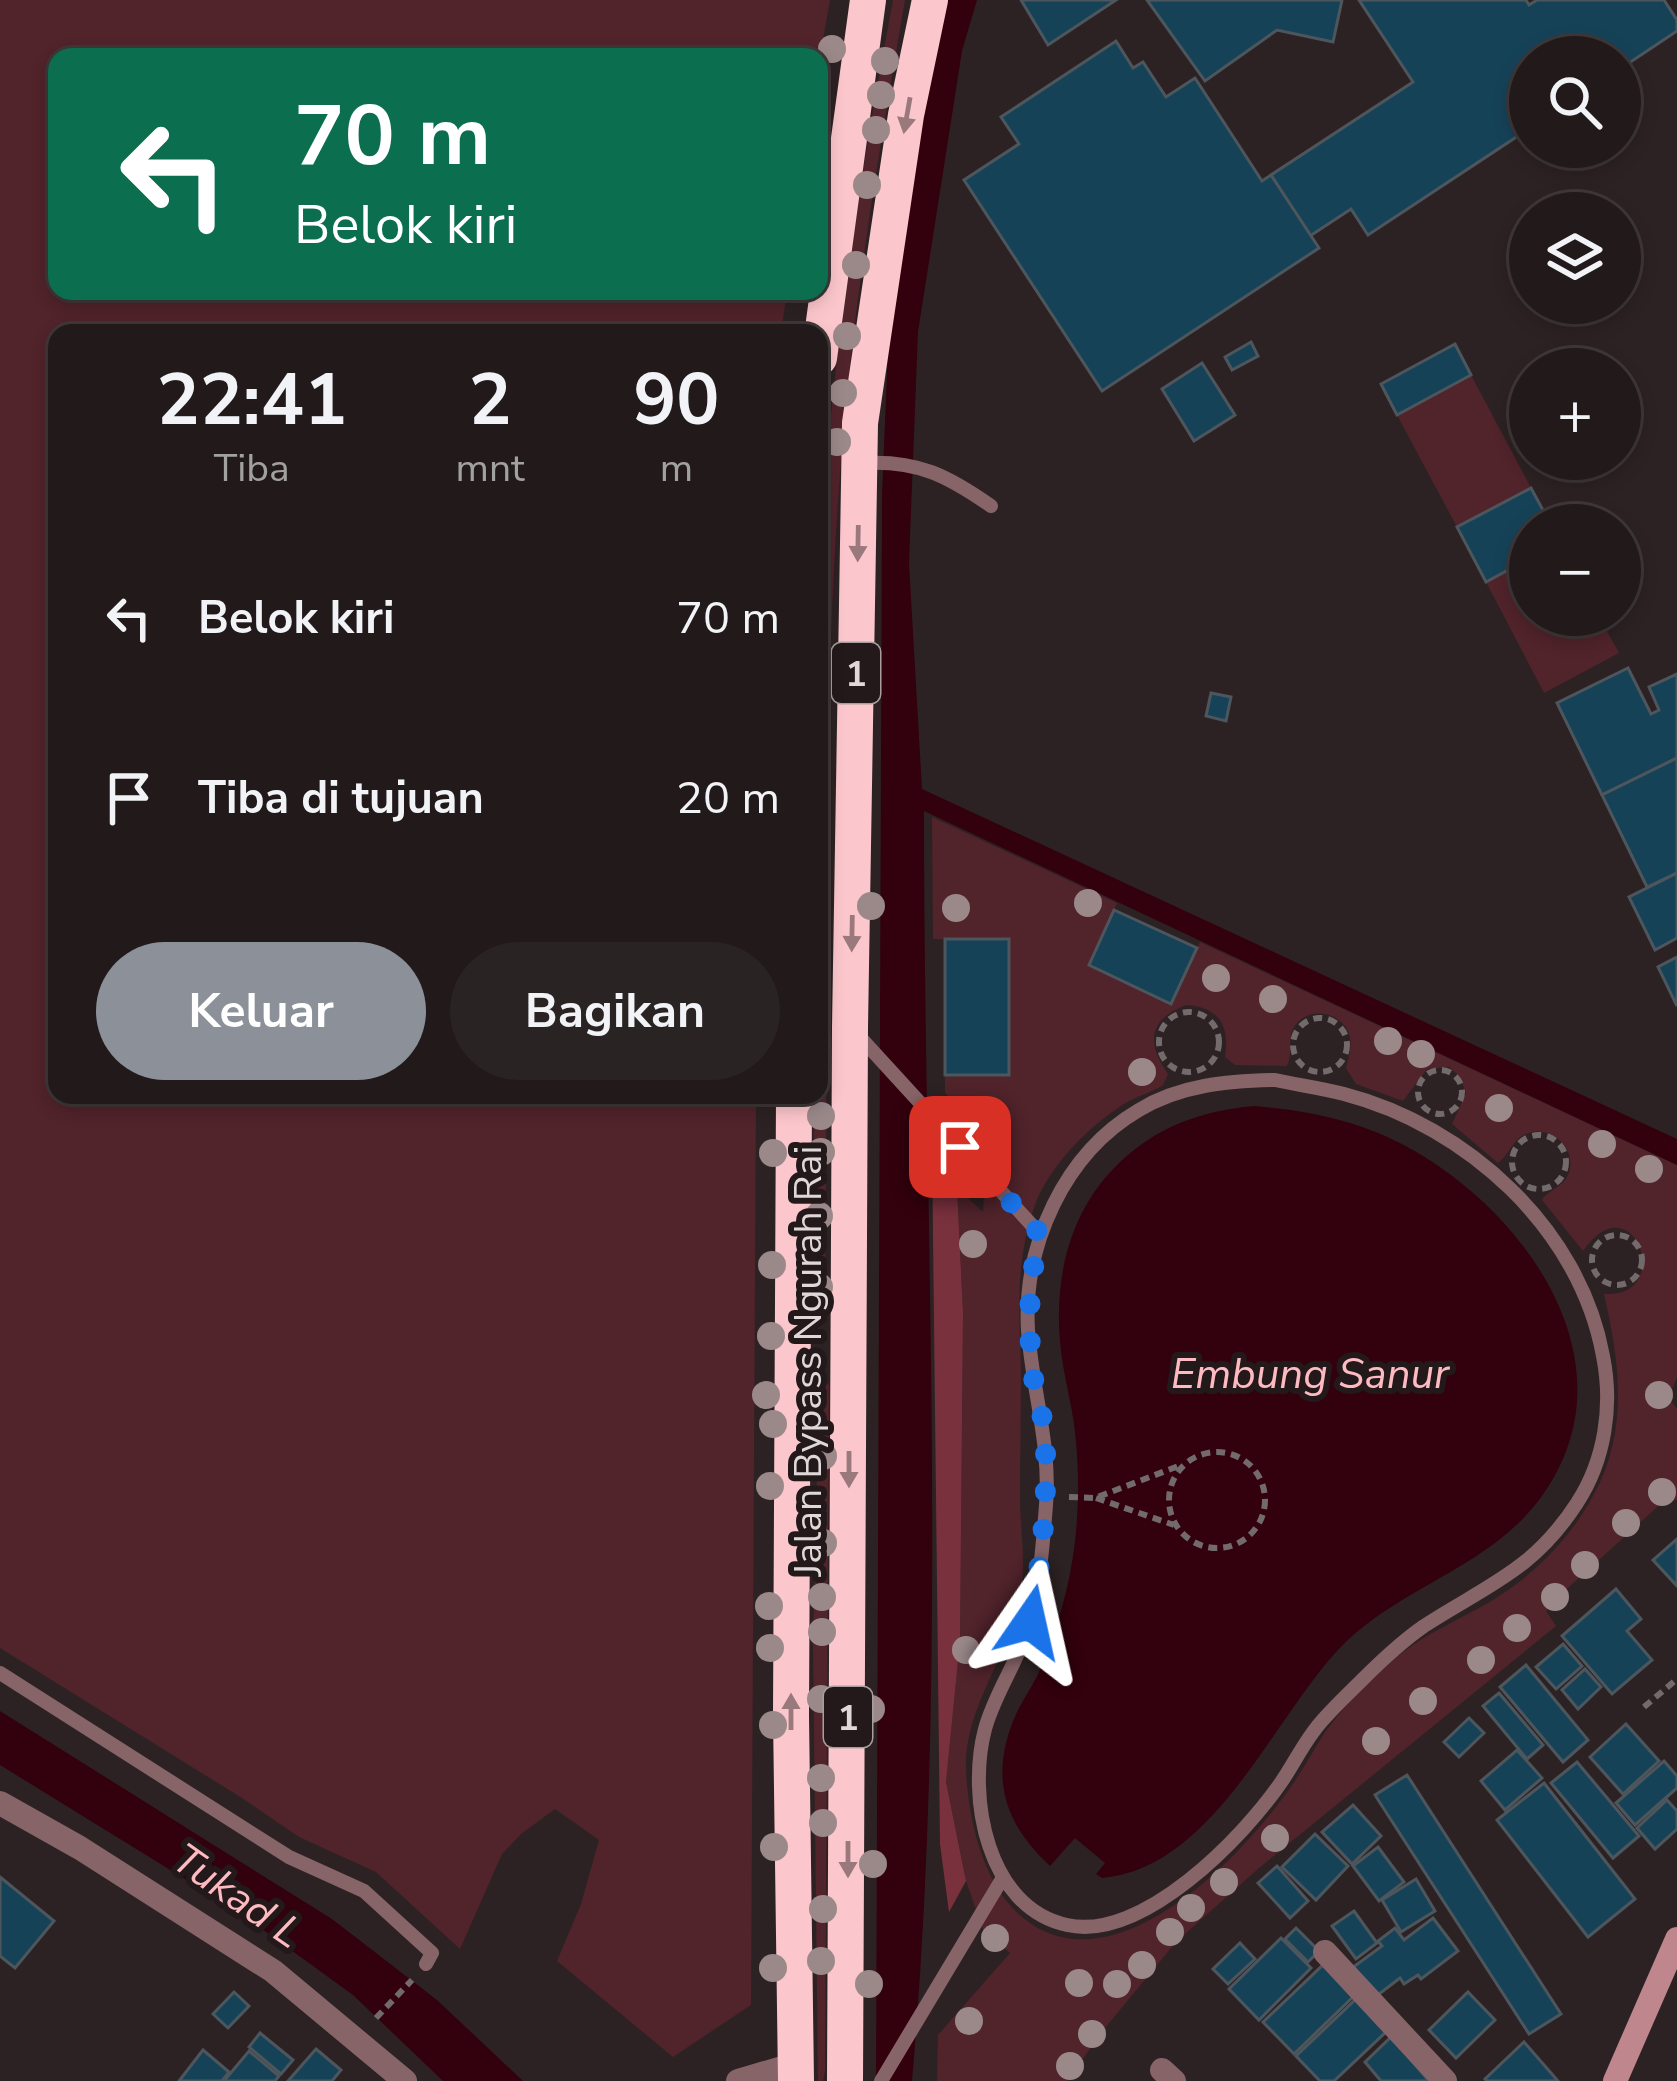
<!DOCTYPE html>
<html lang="id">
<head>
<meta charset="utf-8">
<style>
	:root { --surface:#221a1a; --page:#2a2323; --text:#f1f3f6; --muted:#a2a1a2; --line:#3f3839; --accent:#8c9099 }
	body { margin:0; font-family:"Nunito Sans",sans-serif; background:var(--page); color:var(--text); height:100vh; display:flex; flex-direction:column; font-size:45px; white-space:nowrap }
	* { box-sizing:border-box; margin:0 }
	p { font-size:39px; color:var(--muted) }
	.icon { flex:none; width:66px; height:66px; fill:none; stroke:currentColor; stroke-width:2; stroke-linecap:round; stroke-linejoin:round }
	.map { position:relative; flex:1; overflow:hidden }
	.drawer { position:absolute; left:48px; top:324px; width:780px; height:780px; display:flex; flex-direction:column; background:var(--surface); border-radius:24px; box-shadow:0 6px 18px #0003,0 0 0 3px var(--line) }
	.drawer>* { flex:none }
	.banner { position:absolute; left:48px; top:48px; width:780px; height:252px; border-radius:24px; box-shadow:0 6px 18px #0003,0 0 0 3px var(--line); background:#0b6e4f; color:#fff; overflow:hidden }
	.fabs { position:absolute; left:1509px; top:36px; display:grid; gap:24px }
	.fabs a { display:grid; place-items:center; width:132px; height:132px; border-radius:50%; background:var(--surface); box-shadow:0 6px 18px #0003,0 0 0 3px var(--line); font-size:60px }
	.pin { position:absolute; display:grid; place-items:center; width:102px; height:102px; color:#fff; margin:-51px; border-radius:24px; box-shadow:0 6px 18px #0006 }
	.me { position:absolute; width:132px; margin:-66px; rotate:11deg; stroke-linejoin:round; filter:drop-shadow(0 0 9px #0008) }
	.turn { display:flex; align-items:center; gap:42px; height:252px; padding:0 48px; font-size:54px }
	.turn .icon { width:156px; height:156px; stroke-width:2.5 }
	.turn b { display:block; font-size:84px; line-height:102px }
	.eta { display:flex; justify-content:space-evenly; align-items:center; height:204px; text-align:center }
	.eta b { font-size:72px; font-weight:700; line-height:84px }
	.cta { display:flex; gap:24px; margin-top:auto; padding:24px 48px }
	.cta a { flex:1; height:138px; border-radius:72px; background:var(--accent); color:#fff; font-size:48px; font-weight:700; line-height:138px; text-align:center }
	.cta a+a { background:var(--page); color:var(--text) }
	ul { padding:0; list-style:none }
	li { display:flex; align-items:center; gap:36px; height:180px; padding:0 48px }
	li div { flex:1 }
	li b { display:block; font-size:45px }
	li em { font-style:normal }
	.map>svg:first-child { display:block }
</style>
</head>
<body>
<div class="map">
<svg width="1677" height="2081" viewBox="0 0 1677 2081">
	<rect width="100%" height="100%" fill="#2d2223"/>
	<g fill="#51232b" fill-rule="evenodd">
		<polygon points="0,0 830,0 819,62 819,57 57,57 57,291 787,291 781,333 57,333 57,1095 756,1095 751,2005 673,2057 557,1961 581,1904 599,1840 555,1809 521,1834 502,1854 460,1949 376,1872 299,1837 242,1798 0,1648"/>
		<path d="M893,0h12c-28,161 -55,324 -66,488 -19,260 -10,522 -14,783l-7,29 -5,-4 1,-201h5c0,-166 -5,-334 0,-500 7,-200 37,-399 74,-595z"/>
		<polygon points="1471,375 1531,488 1457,527 1397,415"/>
		<polygon points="1530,558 1530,615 1598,615 1619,653 1544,693 1486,582"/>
		<path d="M932,817l185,86 -28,62 82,38 29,-61 477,223v212l-8,21 8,11v91h-12l-106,96 -13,15 10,15 -297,242 -83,74 -71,86 -38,53h-130l1,-46 72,-82 -27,-23 -17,-49 -20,-99 14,-141 3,-328 -6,-125 26,24 5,-79 -43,-40v-18h64v-135l-76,-1zM1186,1005c33,2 44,21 39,52l10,8 52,1c7,-14 -2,-31 11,-44 17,-17 49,-7 52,17 2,10 -2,19 -4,29l10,16 47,17 24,-32 22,-2 11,10 6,16 -14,31 46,39c11,-8 14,-22 26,-28 25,-13 55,13 44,40 -6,13 -20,15 -26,25l41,51c50,-72 94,47 21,43 16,70 25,137 -11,202 -24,44 -62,82 -105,107 -33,19 -68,33 -97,59 -20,19 -42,39 -59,61 -14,17 -23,38 -36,56 -43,66 -160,192 -250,153 -58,-25 -77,-103 -80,-161 -3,-65 46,-117 55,-180 5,-31 -1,-63 -1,-95 0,-41 1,-82 1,-123 -1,-61 -7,-108 14,-168 15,-41 57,-82 94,-104 11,-6 24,-9 34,-16l5,-11c-21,-30 -21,-54 18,-69z"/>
		<polygon points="824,1380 829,1385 825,2071 823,2081 818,2081 813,1643 819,1386"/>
	</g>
	<polygon fill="#7a313e" points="932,1147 945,1160 942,1170 957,1188 963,1313 960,1641 946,1782 966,1881 949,1912 940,1844"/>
	<g fill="#33000d">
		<path d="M942,0h35l-15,51 -44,281 -9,231 13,226 755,350v26l-753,-354c0,423 25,848 -12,1270h-36l6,-1586 6,-147 21,-190z"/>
		<path d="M1254,1106c51,4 102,14 148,38 124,65 237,223 137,356 -53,70 -144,88 -202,151 -67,73 -125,217 -235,227l-6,-4 9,-11 -30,-25 -25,28c-48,-44 -61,-93 -33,-154 7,-14 16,-27 22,-40 18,-42 31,-86 36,-131 4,-36 4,-74 0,-109 -3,-28 -11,-54 -14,-81 -8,-67 6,-136 55,-185 39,-39 84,-55 138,-60z"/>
		<polygon points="0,1711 332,1919 437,2000 523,2081 443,2081 353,1995 240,1913 0,1765"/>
	</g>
	<g fill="#164258" stroke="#4c565c" stroke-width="3">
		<polygon points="1021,0 1116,0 1048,45"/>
		<polygon points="1147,0 1342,0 1333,42 1277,30 1205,81"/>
		<polygon points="1359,0 1526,0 1529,5 1537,0 1664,0 1677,20 1677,31 1620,69 1620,57 1530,57 1530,128 1368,235 1351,209 1310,236 1271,175 1413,82"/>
		<polygon points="1116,41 1133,68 1143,62 1166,97 1195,78 1262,181 1271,175 1319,248 1102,391 964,180 1019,144 1001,117"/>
		<polygon points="1251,342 1258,356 1232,370 1225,357"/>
		<polygon points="1455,344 1471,375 1397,415 1381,384"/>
		<polygon points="1202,363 1235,415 1194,441 1162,389"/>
		<polygon points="1531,488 1551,525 1530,525 1530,558 1486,582 1457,527"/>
		<polygon points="1628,668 1651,714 1659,710 1649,687 1677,674 1677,758 1602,795 1557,703"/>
		<polygon points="1211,693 1231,697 1226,721 1206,716"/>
		<polygon points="1677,758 1677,873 1647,887 1602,795"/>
		<polygon points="1677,873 1677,938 1655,950 1629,897"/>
		<polygon points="1114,910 1197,948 1171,1004 1089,965"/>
		<rect x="945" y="939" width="64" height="136"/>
		<polygon points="1677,957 1677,1006 1658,967"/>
		<polygon points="1677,1539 1677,1586 1653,1560"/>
		<polygon points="1616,1589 1641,1619 1627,1631 1652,1660 1612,1694 1562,1636"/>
		<polygon points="1563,1644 1582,1666 1556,1689 1536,1667"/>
		<polygon points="1526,1665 1588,1740 1563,1762 1500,1687"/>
		<polygon points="1585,1669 1601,1687 1578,1709 1562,1690"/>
		<polygon points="1499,1693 1543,1745 1527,1759 1483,1706"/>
		<polygon points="1469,1718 1484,1733 1459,1757 1444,1742"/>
		<polygon points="1626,1724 1659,1761 1623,1794 1590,1757"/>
		<polygon points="1517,1750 1542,1778 1505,1810 1481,1781"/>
		<polygon points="1664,1761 1677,1776 1677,1788 1635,1825 1616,1803"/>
		<polygon points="1577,1762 1639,1836 1613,1858 1551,1783"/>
		<polygon points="1407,1775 1561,2014 1529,2034 1375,1795"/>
		<polygon points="1544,1783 1635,1899 1588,1937 1497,1820"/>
		<polygon points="1667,1800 1677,1811 1677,1829 1655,1849 1637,1828"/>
		<polygon points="1353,1805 1381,1836 1352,1864 1322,1832"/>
		<polygon points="1315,1834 1348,1866 1316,1900 1282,1867"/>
		<polygon points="1378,1847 1404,1882 1379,1901 1353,1866"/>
		<polygon points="1277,1866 1308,1901 1290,1918 1258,1883"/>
		<polygon points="0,1877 54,1921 15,1968 0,1956"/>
		<polygon points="1416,1879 1435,1911 1401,1932 1382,1900"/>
		<polygon points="1354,1911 1377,1943 1356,1959 1332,1926"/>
		<polygon points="1433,1918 1458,1951 1421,1979 1418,1975 1404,1984 1400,1978 1374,1998 1352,1968 1382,1946 1378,1941 1395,1928 1404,1940"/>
		<polygon points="1296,1928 1319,1951 1308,1962 1285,1939"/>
		<polygon points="1281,1938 1311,1968 1259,2020 1229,1989"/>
		<polygon points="1240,1943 1255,1959 1228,1984 1213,1969"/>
		<polygon points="1324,1964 1354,1996 1294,2054 1263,2022"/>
		<polygon points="234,1992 249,2006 228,2028 213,2014"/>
		<polygon points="1468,1992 1495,2020 1456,2058 1429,2030"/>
		<polygon points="1356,1999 1387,2031 1334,2081 1320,2081 1296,2056"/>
		<polygon points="260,2033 293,2060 281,2074 249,2047"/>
		<polygon points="1391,2037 1429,2081 1381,2081 1365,2062"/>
		<polygon points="1524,2042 1558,2081 1487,2081 1485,2079"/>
		<polygon points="316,2049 341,2070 332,2081 288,2081"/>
		<polygon points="203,2050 229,2072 222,2081 179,2081"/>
		<polygon points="249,2051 279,2076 275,2081 224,2081"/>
	</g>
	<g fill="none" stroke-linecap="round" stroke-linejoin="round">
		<g stroke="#736a6b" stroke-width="6" stroke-dasharray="9 6" stroke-linecap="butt">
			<circle cx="1189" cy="1042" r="30"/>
			<circle cx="1320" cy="1045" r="27"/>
			<circle cx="1440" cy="1092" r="22"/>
			<circle cx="1539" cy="1162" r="27"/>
			<circle cx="1617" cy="1260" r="25"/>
			<circle cx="1217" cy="1500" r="48"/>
			<polyline points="1069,1497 1095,1498 1181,1465"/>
			<polyline points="1096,1498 1174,1525"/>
			<polyline points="1644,1707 1677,1679"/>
			<polyline points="376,2018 412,1980"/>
		</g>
		<g stroke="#876468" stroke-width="14">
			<path d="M863,463c55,-3 85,13 128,43"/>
			<polyline points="858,1035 1040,1234"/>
			<path d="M1275,1080c23,5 47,8 69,14 123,32 236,135 259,262 10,50 2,104 -26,147 -44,68 -90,82 -153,123 -23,16 -43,35 -62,54 -14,14 -29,28 -41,42 -16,18 -26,40 -39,59 -39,57 -140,161 -215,144 -80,-17 -100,-128 -82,-196 10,-37 35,-70 45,-108 10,-38 13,-78 16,-116 5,-60 -14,-116 -18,-175 -5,-85 36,-176 111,-220 41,-25 88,-29 136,-30z"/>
			<polyline points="0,1673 289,1857 364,1891 432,1953 426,1964"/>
			<polyline points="881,2081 1002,1879"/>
		</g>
		<g stroke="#876468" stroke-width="24">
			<polyline points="0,1803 80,1848 273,1971 405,2081"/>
			<polyline points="1325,1952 1445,2081"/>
			<polyline points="1162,2070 1174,2081"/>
			<polyline points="738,2081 796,2064"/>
		</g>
		<polyline stroke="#bf878d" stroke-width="24" points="1615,2081 1677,1939"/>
		<g stroke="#fcc7cc" stroke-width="36">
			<polyline points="819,358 868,0"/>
			<polyline points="794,1095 791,1716 796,2081"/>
			<polyline points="845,2081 850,1027 860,423 906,115 930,0"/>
		</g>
	</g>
	<g fill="#9b898a">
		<circle cx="832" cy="49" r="14"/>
		<circle cx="885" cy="61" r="14"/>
		<circle cx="881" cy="95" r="14"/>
		<circle cx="876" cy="130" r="14"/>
		<circle cx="867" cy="185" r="14"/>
		<circle cx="856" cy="265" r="14"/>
		<circle cx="847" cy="336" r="14"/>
		<circle cx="843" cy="393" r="14"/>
		<circle cx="837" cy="442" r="14"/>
		<circle cx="1088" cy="903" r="14"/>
		<circle cx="871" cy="906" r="14"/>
		<circle cx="956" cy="908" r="14"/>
		<circle cx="1216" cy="978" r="14"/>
		<circle cx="1273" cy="999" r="14"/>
		<circle cx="1388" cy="1041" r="14"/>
		<circle cx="1421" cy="1054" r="14"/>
		<circle cx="1142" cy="1072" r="14"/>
		<circle cx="1499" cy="1108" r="14"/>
		<circle cx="821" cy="1116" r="14"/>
		<circle cx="987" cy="1124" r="14"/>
		<circle cx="1602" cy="1144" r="14"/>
		<circle cx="821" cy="1152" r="14"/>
		<circle cx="773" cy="1153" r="14"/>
		<circle cx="1649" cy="1169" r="14"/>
		<circle cx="819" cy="1216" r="14"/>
		<circle cx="973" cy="1244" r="14"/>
		<circle cx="772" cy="1265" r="14"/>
		<circle cx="819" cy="1287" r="14"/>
		<circle cx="771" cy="1336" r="14"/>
		<circle cx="766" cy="1395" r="14"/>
		<circle cx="1659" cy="1395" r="14"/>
		<circle cx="773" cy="1424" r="14"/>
		<circle cx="823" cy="1456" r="14"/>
		<circle cx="770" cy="1486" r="14"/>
		<circle cx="1662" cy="1492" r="14"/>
		<circle cx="1626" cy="1523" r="14"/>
		<circle cx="823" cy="1543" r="14"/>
		<circle cx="1585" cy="1565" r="14"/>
		<circle cx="822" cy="1597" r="14"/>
		<circle cx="1555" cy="1597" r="14"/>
		<circle cx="769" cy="1606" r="14"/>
		<circle cx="1517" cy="1628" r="14"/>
		<circle cx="822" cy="1632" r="14"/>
		<circle cx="770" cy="1648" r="14"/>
		<circle cx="966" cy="1650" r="14"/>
		<circle cx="1481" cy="1660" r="14"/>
		<circle cx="821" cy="1699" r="14"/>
		<circle cx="1423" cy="1701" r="14"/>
		<circle cx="871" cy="1709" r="14"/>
		<circle cx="773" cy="1725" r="14"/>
		<circle cx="1376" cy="1741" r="14"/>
		<circle cx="821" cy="1778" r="14"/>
		<circle cx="823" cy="1823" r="14"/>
		<circle cx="1275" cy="1838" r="14"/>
		<circle cx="774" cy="1847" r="14"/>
		<circle cx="873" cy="1864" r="14"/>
		<circle cx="1224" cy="1882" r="14"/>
		<circle cx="1191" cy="1908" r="14"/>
		<circle cx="823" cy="1909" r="14"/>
		<circle cx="1170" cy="1932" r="14"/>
		<circle cx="995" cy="1938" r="14"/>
		<circle cx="821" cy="1961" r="14"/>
		<circle cx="1142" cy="1965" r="14"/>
		<circle cx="773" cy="1968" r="14"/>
		<circle cx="1079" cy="1983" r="14"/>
		<circle cx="869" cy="1984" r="14"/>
		<circle cx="1117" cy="1984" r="14"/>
		<circle cx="969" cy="2021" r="14"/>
		<circle cx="1092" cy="2034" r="14"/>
		<circle cx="1070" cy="2066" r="14"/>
	</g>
	<defs><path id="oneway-solid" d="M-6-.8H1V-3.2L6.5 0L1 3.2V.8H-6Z" transform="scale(3)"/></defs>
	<g fill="#9a797c">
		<use href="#oneway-solid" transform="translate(907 115) rotate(100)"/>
		<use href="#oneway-solid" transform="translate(858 543) rotate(91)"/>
		<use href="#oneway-solid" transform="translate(852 933) rotate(91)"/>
		<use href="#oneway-solid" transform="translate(849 1469) rotate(90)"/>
		<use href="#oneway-solid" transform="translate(791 1712) rotate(-90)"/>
		<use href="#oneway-solid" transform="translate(848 1859) rotate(90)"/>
	</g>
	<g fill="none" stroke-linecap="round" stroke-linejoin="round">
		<path stroke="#1a73e8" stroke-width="21" stroke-dasharray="0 37.8" d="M960,1147l80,87c-12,51 -13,95 -6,147 3,19 10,37 11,55 3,64 -3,124 -15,186"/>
	</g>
	<g text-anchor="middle" stroke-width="12" stroke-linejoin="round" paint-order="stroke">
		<g fill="#23191a" stroke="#a79f9f" stroke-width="3">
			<rect x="832" y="643" width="48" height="60" rx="9"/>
			<rect x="824" y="1687" width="48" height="60" rx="9"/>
		</g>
		<g font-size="36" font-weight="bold" fill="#dfd8d8">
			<text x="856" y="686">1</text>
			<text x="848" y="1730">1</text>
		</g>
		<g font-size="39" fill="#dfd8d8" stroke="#23191a">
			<text transform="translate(807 1361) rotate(-90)" y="14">Jalan Bypass Ngurah Rai</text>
		</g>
		<g font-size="42" font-style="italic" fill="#febac1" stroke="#23191a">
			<text x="1310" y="1388">Embung Sanur</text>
			<text transform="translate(238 1895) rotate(35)" y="15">Tukad L</text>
		</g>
	</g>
</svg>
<div class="fabs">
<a><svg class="icon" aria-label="search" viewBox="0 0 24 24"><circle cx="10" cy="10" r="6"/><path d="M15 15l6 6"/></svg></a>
<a><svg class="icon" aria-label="layers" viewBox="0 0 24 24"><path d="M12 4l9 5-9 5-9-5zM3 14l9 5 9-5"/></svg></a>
<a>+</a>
<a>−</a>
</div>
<div class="pin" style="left:960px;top:1147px;background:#d93025"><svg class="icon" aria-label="arrive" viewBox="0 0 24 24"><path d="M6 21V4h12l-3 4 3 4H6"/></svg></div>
<svg class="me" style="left:1030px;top:1622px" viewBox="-20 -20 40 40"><path d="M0-17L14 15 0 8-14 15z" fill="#1a73e8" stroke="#fff" stroke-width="4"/></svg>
<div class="banner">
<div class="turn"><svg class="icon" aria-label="left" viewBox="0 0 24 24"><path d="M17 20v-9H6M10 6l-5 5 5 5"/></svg><div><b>70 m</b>Belok kiri</div></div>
</div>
<section class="drawer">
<div class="eta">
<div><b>22:41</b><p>Tiba</p></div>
<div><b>2</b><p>mnt</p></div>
<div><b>90</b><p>m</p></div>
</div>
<ul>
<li><svg class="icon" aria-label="left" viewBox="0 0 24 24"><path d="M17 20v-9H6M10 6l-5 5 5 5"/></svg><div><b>Belok kiri</b></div><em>70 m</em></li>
<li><svg class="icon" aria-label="arrive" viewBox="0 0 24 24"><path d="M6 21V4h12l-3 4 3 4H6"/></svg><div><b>Tiba di tujuan</b></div><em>20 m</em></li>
</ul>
<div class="cta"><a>Keluar</a><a>Bagikan</a></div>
</section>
</div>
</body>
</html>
